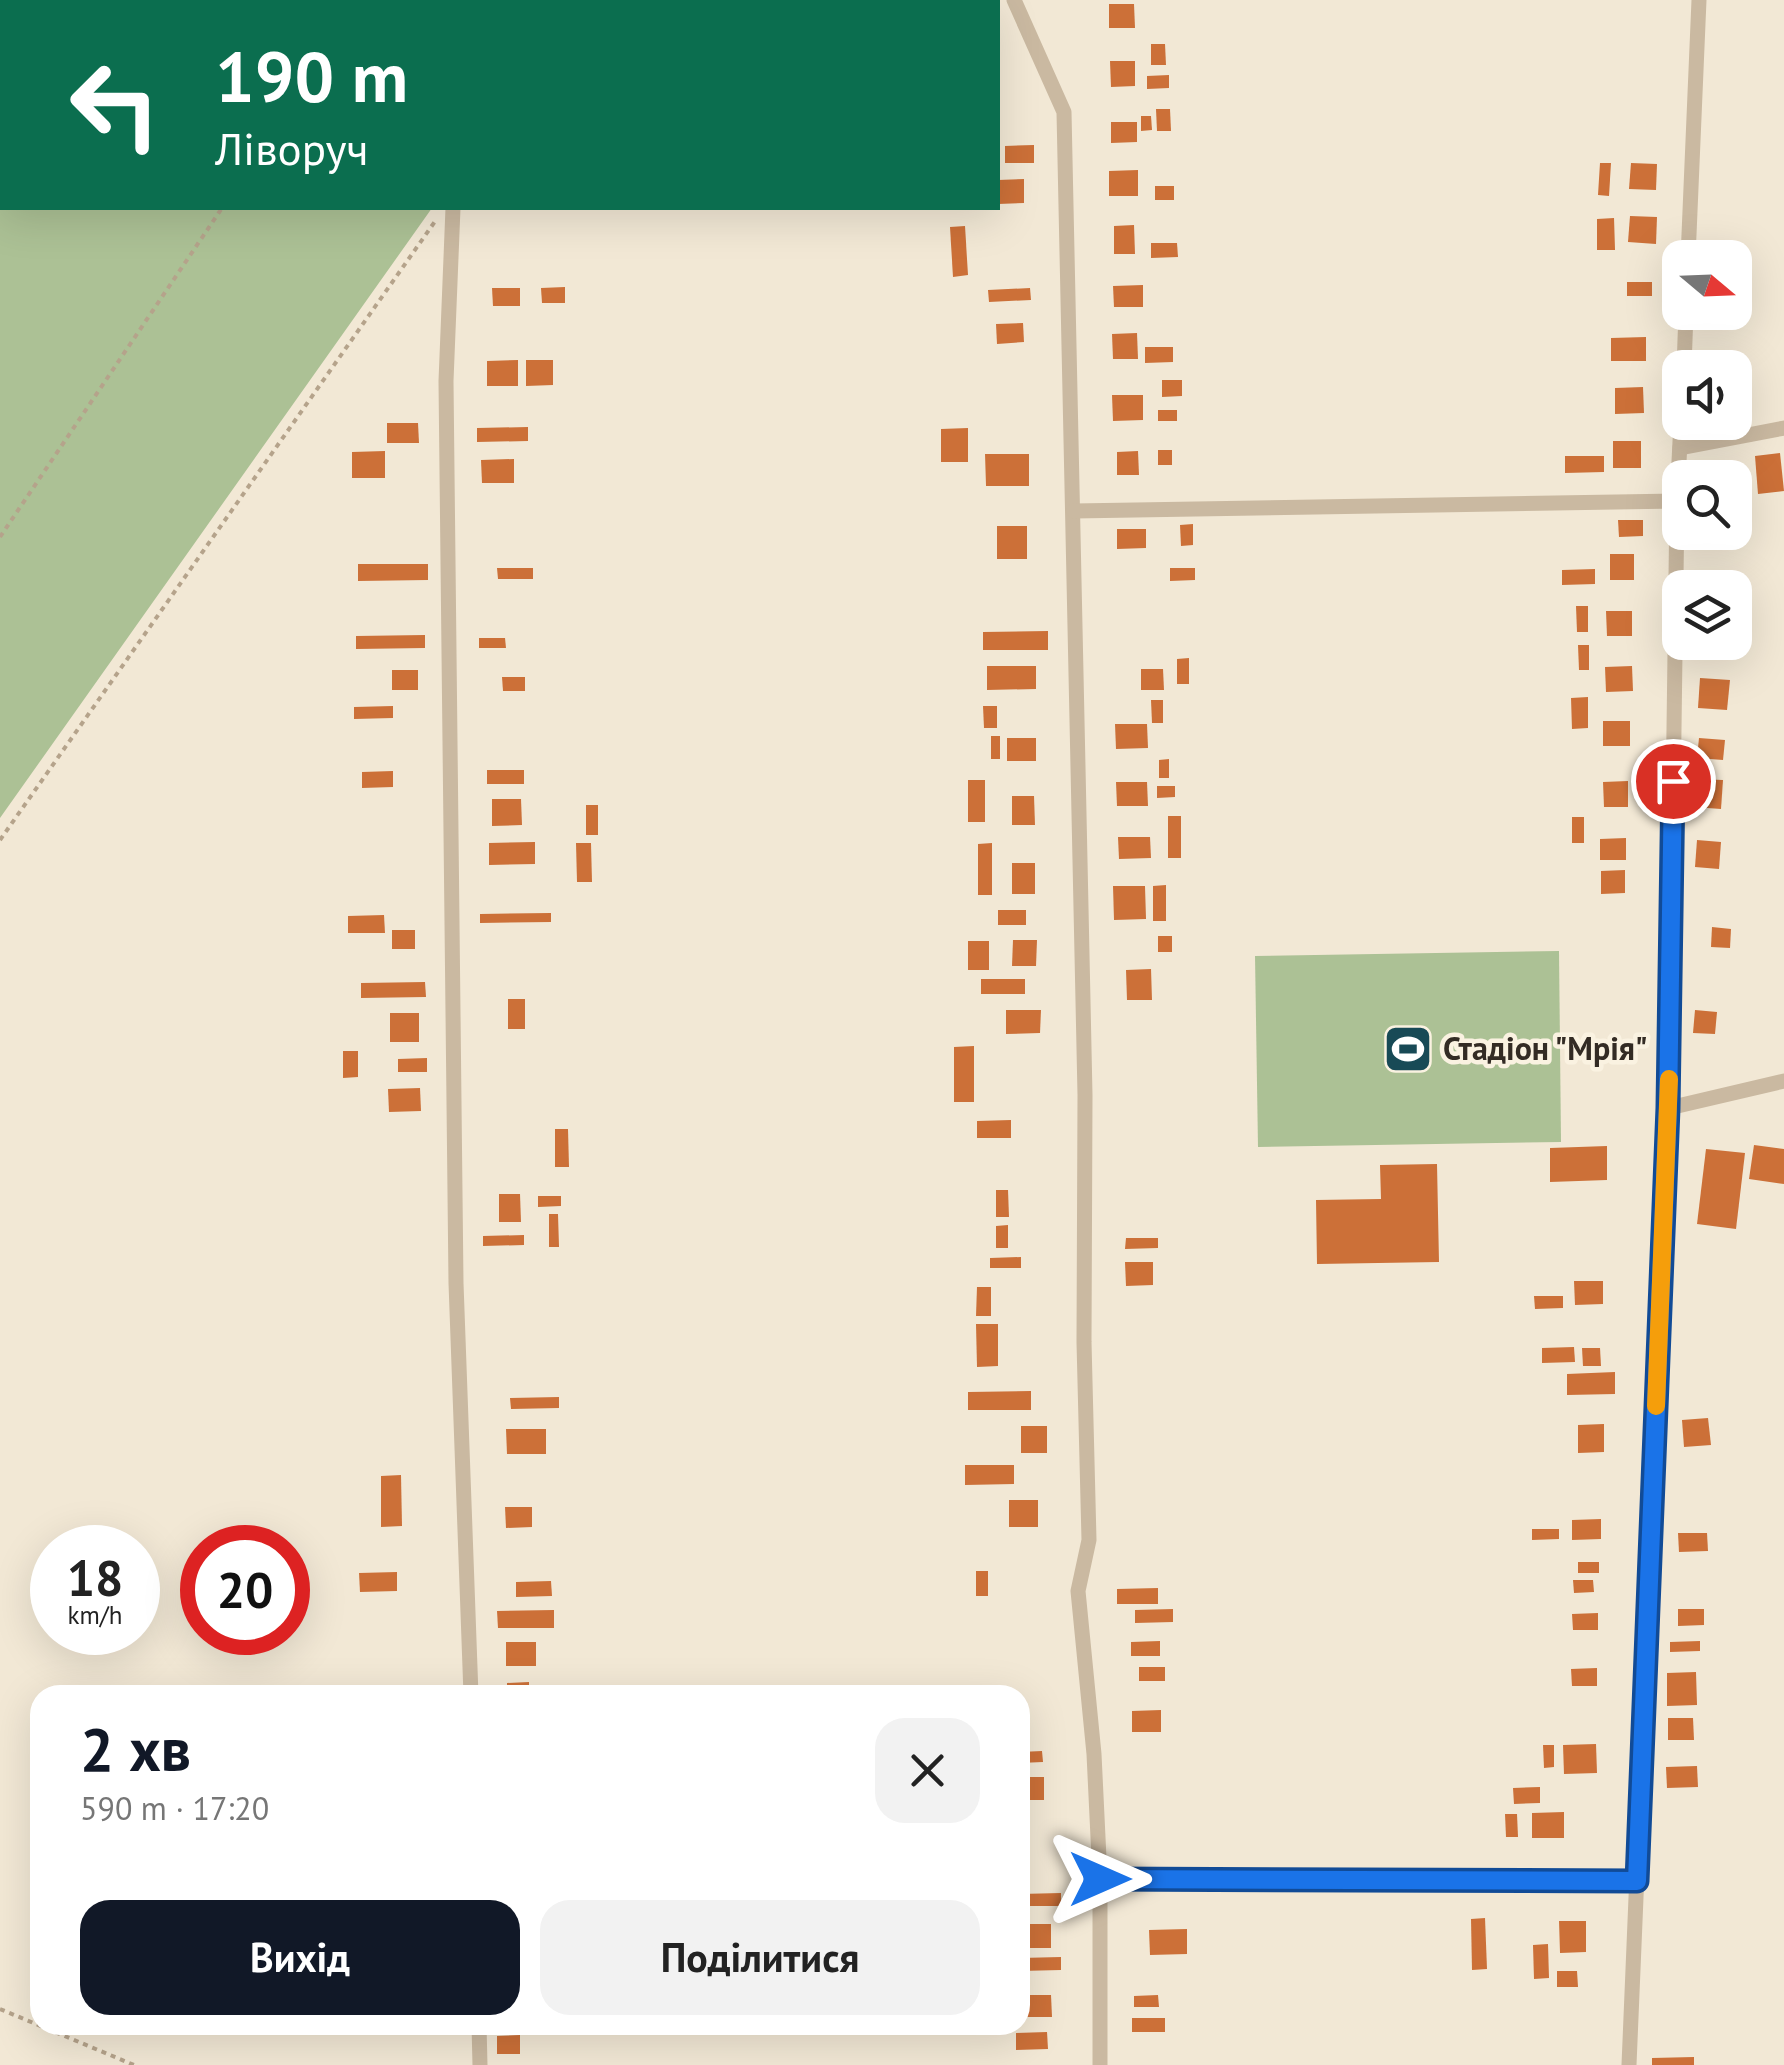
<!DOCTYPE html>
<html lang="uk">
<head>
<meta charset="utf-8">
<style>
	:root { --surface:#fff; --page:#f2f2f2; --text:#222; --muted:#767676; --accent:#111827 }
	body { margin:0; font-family:"PT Sans",sans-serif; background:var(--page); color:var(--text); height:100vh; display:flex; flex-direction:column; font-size:38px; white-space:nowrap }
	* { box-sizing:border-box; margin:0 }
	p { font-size:32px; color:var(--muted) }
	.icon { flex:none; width:55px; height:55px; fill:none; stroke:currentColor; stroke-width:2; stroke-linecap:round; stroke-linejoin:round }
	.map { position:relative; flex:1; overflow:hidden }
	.details { position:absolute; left:30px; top:1685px; width:1000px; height:350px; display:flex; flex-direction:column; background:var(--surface); border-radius:30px; box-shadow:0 10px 40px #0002 }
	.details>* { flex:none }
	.top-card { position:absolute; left:0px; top:0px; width:1000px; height:210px; box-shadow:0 10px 40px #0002; background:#0b6e4f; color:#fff; overflow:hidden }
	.needle { width:65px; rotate:109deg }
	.buttons { position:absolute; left:1662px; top:240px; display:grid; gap:20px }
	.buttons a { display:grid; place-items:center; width:90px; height:90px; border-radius:20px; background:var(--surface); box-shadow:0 10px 40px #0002; font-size:50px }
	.speed { position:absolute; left:30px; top:1525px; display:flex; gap:20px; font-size:50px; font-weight:700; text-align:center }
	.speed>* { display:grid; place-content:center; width:130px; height:130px; border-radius:50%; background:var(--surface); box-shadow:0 10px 40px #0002; line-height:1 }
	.speed small { font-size:25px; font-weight:400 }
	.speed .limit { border:15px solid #d22; background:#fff; color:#111 }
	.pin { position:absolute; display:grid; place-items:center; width:85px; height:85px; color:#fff; margin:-42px; border:5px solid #fff; border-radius:50%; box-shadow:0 2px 10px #0007 }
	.me { position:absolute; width:110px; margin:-55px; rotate:90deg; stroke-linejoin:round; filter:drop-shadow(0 0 8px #0008) }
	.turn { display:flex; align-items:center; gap:35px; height:210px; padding:0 50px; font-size:45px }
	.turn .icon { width:130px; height:130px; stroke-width:2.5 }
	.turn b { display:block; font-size:70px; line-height:85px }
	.round { display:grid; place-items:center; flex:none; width:105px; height:105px; border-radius:30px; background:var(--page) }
	.head { display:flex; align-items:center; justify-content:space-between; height:170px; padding:0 50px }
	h1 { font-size:60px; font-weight:800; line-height:75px; color:var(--accent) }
	.button { display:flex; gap:20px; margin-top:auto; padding:20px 50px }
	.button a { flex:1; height:115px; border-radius:30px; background:var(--accent); color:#fff; font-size:40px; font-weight:800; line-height:115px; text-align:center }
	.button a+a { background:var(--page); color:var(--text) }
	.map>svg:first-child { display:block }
</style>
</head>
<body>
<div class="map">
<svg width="1784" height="2065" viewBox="0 0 1784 2065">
	<rect width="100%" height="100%" fill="#f2e8d5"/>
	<g fill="#acc195">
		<polygon points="0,0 578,0 2,2 2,208 432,208 0,818"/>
		<polygon points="1559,951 1561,1142 1258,1147 1255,956"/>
	</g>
	<g fill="#cc7038">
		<polygon points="1109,4 1134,4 1135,28 1109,28"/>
		<polygon points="1151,44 1165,44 1166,65 1151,65"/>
		<polygon points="1110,61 1135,61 1135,86 1111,87"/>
		<polygon points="1169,75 1169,88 1147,89 1147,76"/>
		<polygon points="1156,109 1170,109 1171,131 1157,131"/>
		<polygon points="1141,116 1151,116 1152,130 1141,131"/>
		<polygon points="1111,122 1137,122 1137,142 1111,143"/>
		<polygon points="1034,145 1034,163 1005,163 1005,146"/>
		<polygon points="1600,163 1611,163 1609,196 1598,195"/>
		<polygon points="1631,163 1657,164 1656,190 1629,189"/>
		<polygon points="1138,170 1138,196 1109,196 1109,171"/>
		<polygon points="1024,179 1024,203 998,204 998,180"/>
		<rect x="1155" y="186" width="19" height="14"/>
		<polygon points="1630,216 1657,217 1656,244 1628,242"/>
		<polygon points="1614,218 1615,250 1597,250 1597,219"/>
		<polygon points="1134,225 1135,254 1114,254 1114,226"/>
		<polygon points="965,226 968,275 953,277 950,227"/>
		<polygon points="1151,243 1177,243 1178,257 1151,258"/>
		<rect x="1627" y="282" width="25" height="14"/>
		<polygon points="1143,285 1143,307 1114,307 1113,286"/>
		<polygon points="565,287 565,303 542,303 541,288"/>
		<polygon points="492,288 520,288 520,306 493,306"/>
		<polygon points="1030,288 1031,300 989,302 988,290"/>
		<polygon points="1023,323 1024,342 997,344 996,324"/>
		<polygon points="1137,333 1138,359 1113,359 1112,334"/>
		<polygon points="1646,337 1646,361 1611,361 1611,338"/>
		<polygon points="1145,347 1173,347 1173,362 1145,363"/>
		<polygon points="518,360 518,386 487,386 487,361"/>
		<polygon points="526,360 553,360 553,385 526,386"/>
		<polygon points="1162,380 1182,380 1182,396 1162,397"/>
		<polygon points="1643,387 1644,413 1615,414 1615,388"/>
		<polygon points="1112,395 1143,395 1143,420 1113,421"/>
		<rect x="1158" y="410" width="19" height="11"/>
		<polygon points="387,423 418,423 419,443 387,443"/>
		<polygon points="528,427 528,441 477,442 477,428"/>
		<polygon points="968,428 968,462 941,462 941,429"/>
		<rect x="1613" y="441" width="28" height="27"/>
		<rect x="1158" y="450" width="14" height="15"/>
		<polygon points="385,451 385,478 352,478 352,452"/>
		<polygon points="1138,451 1139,475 1117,475 1117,452"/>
		<polygon points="1780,453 1784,491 1758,494 1755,456"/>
		<polygon points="985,454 1029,454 1029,486 986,486"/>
		<polygon points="1565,456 1604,456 1604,472 1565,473"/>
		<polygon points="514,459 514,483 482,483 481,460"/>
		<polygon points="1618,520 1643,520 1643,536 1619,537"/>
		<polygon points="1193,524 1193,545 1181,546 1180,525"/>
		<rect x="997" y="526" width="30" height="33"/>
		<polygon points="1117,529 1146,529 1146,548 1117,549"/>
		<rect x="1610" y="554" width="24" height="26"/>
		<polygon points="358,564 428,564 428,580 358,581"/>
		<polygon points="497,568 533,568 533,579 498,579"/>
		<polygon points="1170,568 1195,568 1195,580 1170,581"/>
		<polygon points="1595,569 1595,584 1562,585 1562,570"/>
		<polygon points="1576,606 1588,606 1588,632 1577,632"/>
		<polygon points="1606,611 1632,611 1632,636 1607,636"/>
		<polygon points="1048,631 1048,650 983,650 983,632"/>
		<polygon points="425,635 425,648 356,649 356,636"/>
		<polygon points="479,638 505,638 506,648 479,648"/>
		<polygon points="1578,645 1589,645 1589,670 1579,670"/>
		<polygon points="1189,658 1189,684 1177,684 1177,659"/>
		<polygon points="987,666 1036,666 1036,689 987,690"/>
		<polygon points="1632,666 1633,691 1606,692 1605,667"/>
		<polygon points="1141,669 1163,669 1164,690 1141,690"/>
		<rect x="392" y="670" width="26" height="20"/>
		<polygon points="502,677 525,677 525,691 503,691"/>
		<polygon points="1700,678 1730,680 1727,710 1698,708"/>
		<polygon points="1588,697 1588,728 1572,729 1571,698"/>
		<polygon points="1151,700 1163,700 1163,723 1152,723"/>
		<polygon points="393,706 393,718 354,719 354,707"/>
		<polygon points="983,706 997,706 997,728 984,728"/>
		<rect x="1603" y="721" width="27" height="25"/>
		<polygon points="1115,724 1147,724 1148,748 1116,749"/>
		<rect x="991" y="736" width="9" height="23"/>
		<rect x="1007" y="738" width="29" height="23"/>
		<polygon points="1699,738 1725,740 1723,760 1697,758"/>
		<polygon points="1169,759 1169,778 1159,778 1159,760"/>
		<rect x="487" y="770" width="37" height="14"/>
		<polygon points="393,771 393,787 362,788 362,772"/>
		<polygon points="1697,779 1723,780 1721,809 1694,807"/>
		<rect x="968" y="780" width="17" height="42"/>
		<polygon points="1628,781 1628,807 1604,807 1603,782"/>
		<polygon points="1116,782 1147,782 1148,806 1117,806"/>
		<polygon points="1157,786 1175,786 1175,797 1157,798"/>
		<polygon points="1012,796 1034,796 1035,825 1012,825"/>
		<polygon points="492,799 521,799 522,825 492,826"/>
		<rect x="586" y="805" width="12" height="30"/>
		<rect x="1168" y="816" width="13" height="42"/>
		<rect x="1572" y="817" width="12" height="26"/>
		<polygon points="1118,837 1150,837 1151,858 1119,859"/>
		<polygon points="1626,838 1626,860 1600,860 1600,839"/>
		<polygon points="1697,840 1721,842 1719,869 1695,867"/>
		<polygon points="535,842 535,864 489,865 489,843"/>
		<polygon points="576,843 591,843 592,882 577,882"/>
		<polygon points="992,843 992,895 978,895 978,844"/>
		<rect x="1012" y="863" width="23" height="31"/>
		<polygon points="1625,870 1625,893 1601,894 1601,871"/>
		<polygon points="1166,885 1166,921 1153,921 1153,886"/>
		<polygon points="1113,886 1145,886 1146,919 1114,920"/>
		<rect x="998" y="910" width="28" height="15"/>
		<polygon points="551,913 551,922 480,923 480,914"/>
		<polygon points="384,915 385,933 348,933 348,916"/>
		<polygon points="1712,927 1731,929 1730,948 1711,947"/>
		<rect x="392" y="930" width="23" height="19"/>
		<rect x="1158" y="936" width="14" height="16"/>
		<polygon points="1013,940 1037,940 1036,966 1012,966"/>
		<rect x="968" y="941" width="21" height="29"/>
		<polygon points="1151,969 1152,1000 1127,1000 1126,970"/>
		<rect x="981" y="979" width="44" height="15"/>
		<polygon points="425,982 426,997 361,998 361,983"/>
		<rect x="508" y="999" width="17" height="30"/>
		<polygon points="1006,1010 1041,1010 1040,1033 1006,1034"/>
		<polygon points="1695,1010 1717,1012 1715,1034 1693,1033"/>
		<rect x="390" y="1013" width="29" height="29"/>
		<polygon points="974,1046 974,1102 954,1102 954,1047"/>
		<polygon points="343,1051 358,1051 358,1077 343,1078"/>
		<polygon points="427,1058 427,1072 398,1072 398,1059"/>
		<polygon points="420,1088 421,1111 389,1112 388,1089"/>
		<polygon points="1011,1120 1011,1138 977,1138 977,1121"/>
		<polygon points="555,1129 568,1129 569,1167 555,1167"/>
		<polygon points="1754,1145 1784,1149 1784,1184 1749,1179"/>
		<polygon points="1607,1146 1607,1180 1550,1182 1550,1148"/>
		<polygon points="1706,1149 1745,1153 1736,1229 1697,1224"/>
		<polygon points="1437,1164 1439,1262 1317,1264 1316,1200 1381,1199 1380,1165"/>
		<polygon points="996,1190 1008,1190 1009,1217 996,1217"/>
		<polygon points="499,1194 520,1194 521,1222 499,1222"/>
		<polygon points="538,1196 561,1196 561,1206 538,1207"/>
		<polygon points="549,1214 558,1214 559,1247 549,1247"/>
		<polygon points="1008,1225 1008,1248 996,1248 996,1226"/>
		<polygon points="524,1235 524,1245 483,1246 483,1236"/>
		<polygon points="1126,1238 1158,1238 1158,1248 1125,1249"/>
		<polygon points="1021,1257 1021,1268 990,1268 990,1258"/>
		<polygon points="1125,1262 1153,1262 1153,1285 1126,1286"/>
		<polygon points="1574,1281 1603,1281 1603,1304 1575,1305"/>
		<polygon points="977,1287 991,1287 991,1316 976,1316"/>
		<polygon points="1534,1296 1563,1296 1563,1308 1535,1309"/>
		<polygon points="976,1324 998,1324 998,1366 977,1367"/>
		<polygon points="1574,1347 1575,1362 1542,1363 1542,1348"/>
		<polygon points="1582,1348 1600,1348 1601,1366 1583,1366"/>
		<polygon points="1615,1372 1615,1394 1567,1395 1567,1374"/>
		<polygon points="1031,1391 1031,1410 968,1410 968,1392"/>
		<polygon points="559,1397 559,1408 511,1409 510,1398"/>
		<polygon points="1708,1418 1711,1445 1684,1447 1682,1420"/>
		<polygon points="1604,1424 1604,1452 1578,1453 1578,1425"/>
		<rect x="1021" y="1426" width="26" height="27"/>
		<polygon points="506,1429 546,1429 546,1454 507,1454"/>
		<polygon points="965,1465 1014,1465 1014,1484 965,1485"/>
		<polygon points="401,1475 402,1526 381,1527 381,1476"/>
		<rect x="1009" y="1500" width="29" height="27"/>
		<polygon points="505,1507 532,1507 532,1527 506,1528"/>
		<polygon points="1601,1519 1601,1539 1572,1540 1572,1520"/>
		<polygon points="1532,1529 1559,1529 1559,1539 1532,1540"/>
		<polygon points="1678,1533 1707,1533 1708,1551 1679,1552"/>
		<rect x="1578" y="1562" width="21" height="11"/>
		<rect x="976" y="1571" width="12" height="25"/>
		<polygon points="397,1572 397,1591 360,1592 359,1573"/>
		<polygon points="1573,1580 1593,1580 1594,1592 1574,1593"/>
		<polygon points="551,1581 552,1596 516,1597 516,1582"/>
		<polygon points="1158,1588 1158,1604 1117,1604 1117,1589"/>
		<polygon points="1173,1609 1173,1622 1135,1623 1135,1610"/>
		<polygon points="1678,1609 1704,1609 1704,1625 1678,1626"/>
		<polygon points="554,1610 554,1628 498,1628 497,1611"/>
		<polygon points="1598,1613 1598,1630 1573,1630 1572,1614"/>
		<polygon points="1160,1641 1160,1656 1131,1656 1131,1642"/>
		<polygon points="1700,1641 1700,1651 1670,1652 1670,1642"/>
		<rect x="506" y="1642" width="30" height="24"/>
		<rect x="1139" y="1667" width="26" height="14"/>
		<polygon points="1597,1668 1597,1686 1572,1686 1571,1669"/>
		<polygon points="1696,1672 1697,1705 1667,1706 1667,1673"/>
		<polygon points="529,1682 529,1695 507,1695 507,1683"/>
		<polygon points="1161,1710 1161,1732 1132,1732 1132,1711"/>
		<polygon points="1668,1718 1693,1718 1694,1740 1668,1740"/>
		<polygon points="1596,1744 1597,1773 1564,1774 1563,1745"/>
		<polygon points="1543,1745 1554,1745 1554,1767 1544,1768"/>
		<polygon points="1042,1751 1043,1762 1020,1763 1020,1752"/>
		<polygon points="1697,1766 1698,1787 1667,1788 1666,1767"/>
		<rect x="1020" y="1777" width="24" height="23"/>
		<polygon points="1540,1787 1540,1803 1514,1804 1513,1788"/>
		<polygon points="1564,1812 1564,1838 1532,1838 1532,1813"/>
		<polygon points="1505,1814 1517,1814 1518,1837 1506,1837"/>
		<polygon points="1061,1893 1061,1906 1020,1906 1020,1894"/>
		<polygon points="1485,1918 1487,1969 1472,1970 1471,1919"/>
		<polygon points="1559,1921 1586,1921 1586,1952 1560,1953"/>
		<rect x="1020" y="1924" width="31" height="24"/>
		<polygon points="1187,1929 1187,1954 1150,1955 1149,1930"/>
		<polygon points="1548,1944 1549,1978 1534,1979 1533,1945"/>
		<polygon points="1061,1957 1061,1970 1020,1971 1020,1958"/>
		<polygon points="1557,1971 1577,1971 1578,1987 1557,1987"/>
		<polygon points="1020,1995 1051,1995 1052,2017 1020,2017"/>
		<polygon points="1158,1995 1159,2007 1134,2007 1134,1996"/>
		<rect x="1132" y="2018" width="33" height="14"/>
		<polygon points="1047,2032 1048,2049 1016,2050 1016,2033"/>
		<polygon points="520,2035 520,2054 497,2054 497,2036"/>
		<polygon points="1694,2057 1694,2065 1652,2065 1652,2058"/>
	</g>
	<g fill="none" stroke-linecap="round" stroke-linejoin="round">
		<g stroke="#b5a38b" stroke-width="4" stroke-dasharray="5 5" stroke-linecap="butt">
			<polyline points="360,2 362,0"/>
			<polyline points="0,537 222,208"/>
			<polyline points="0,840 436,220"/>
			<polyline points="0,2009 134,2065"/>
		</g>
		<polyline stroke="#cab9a1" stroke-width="8" points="1101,1879 1637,1881"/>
		<g stroke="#cab9a1" stroke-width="15">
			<polyline points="1014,0 1064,112 1085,1095 1084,1342 1089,1540 1078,1591 1094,1754 1100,1879 1100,2065"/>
			<polyline points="580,2 582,0"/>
			<polyline points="453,208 446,381 456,1283 471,1695"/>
			<polyline points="1688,258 1699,0"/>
			<polyline points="1684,368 1686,312"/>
			<polyline points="1680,448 1784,428"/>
			<polyline points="1074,511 1677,501"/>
			<polyline points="1669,1108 1784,1081"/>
			<polyline points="479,2025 480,2065"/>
			<polyline points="1629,2065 1669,1108 1677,501 1681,422"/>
		</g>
	</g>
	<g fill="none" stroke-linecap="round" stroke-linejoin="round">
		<g stroke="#114b97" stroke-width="25">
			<polyline id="route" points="1100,1879 1637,1881 1668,1108 1673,781"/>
		</g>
		<use href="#route" stroke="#1a73e8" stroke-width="18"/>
		<polyline stroke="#f59e0b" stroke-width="18" points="1656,1406 1669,1079"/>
	</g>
	<defs>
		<g id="stadium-square" transform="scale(2.5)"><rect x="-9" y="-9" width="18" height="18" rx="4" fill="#184a56" stroke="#faf2e1"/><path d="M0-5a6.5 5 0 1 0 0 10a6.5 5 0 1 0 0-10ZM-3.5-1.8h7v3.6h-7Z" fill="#fff"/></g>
	</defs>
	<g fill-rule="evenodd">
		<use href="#stadium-square" x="1408" y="1049"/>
	</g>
	<g text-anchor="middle" stroke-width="9" stroke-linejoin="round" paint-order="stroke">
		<g font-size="32" font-weight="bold" fill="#332b24" stroke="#faf2e1" text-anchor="start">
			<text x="1443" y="1060">Стадіон "Мрія"</text>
		</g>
	</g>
</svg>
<div class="buttons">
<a><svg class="needle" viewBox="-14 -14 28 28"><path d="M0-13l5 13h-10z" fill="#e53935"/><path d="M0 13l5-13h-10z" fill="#767676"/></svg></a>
<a><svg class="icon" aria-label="sound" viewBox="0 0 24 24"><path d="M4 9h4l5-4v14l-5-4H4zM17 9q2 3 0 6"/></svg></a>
<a><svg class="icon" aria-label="search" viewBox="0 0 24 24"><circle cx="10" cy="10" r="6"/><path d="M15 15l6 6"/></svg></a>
<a><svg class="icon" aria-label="layers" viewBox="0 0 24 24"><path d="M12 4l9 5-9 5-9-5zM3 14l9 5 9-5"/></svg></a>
</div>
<div class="speed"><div>18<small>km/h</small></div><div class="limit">20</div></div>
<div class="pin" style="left:1673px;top:781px;background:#d93025"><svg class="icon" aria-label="arrive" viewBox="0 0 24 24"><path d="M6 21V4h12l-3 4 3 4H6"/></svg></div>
<svg class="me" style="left:1100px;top:1879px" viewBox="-20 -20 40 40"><path d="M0-17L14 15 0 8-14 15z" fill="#1a73e8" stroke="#fff" stroke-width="4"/></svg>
<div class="top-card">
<div class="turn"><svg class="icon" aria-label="left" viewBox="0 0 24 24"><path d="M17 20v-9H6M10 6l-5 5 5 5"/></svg><div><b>190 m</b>Ліворуч</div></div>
</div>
<section class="details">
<div class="head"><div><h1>2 хв</h1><p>590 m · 17:20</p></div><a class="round"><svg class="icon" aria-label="close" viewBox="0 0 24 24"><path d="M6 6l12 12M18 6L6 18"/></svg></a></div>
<div class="button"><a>Вихід</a><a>Поділитися</a></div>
</section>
</div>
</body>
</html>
